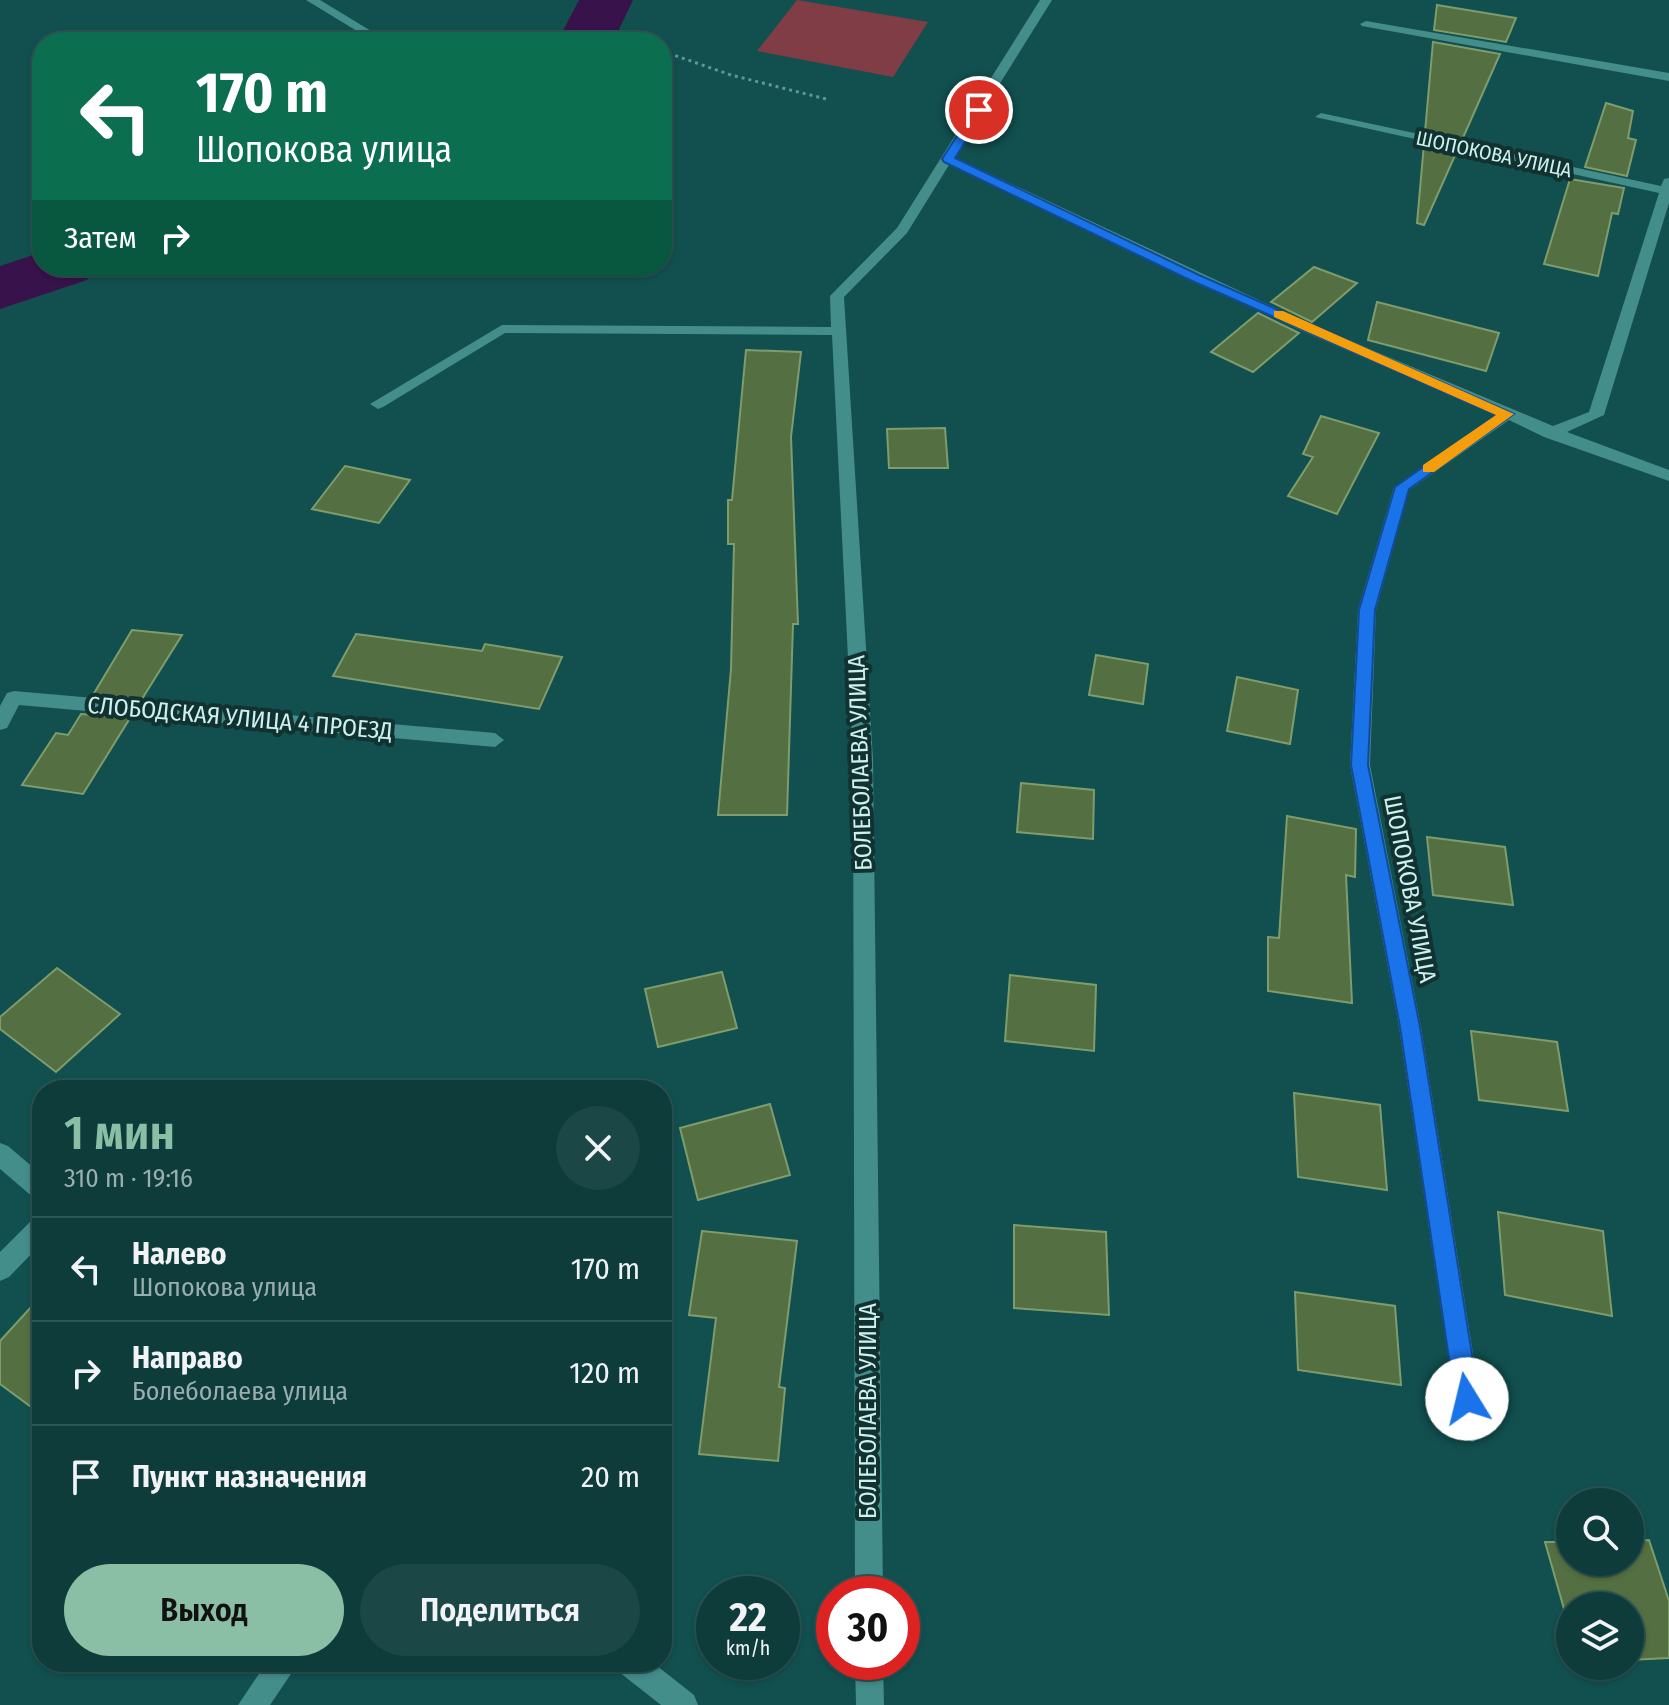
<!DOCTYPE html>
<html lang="ru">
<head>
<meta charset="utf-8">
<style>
	:root { --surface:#0d3c3b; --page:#1b4746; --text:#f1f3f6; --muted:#9aadaf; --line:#2d5655; --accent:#8abfa5 }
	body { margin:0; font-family:"Fira Sans Condensed",sans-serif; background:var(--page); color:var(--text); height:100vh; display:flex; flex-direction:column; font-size:30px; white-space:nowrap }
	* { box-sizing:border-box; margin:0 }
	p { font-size:26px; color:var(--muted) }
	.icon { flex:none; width:44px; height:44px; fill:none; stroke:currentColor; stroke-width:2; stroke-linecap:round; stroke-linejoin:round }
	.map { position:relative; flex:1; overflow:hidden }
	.panel { position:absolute; left:32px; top:1080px; width:640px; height:592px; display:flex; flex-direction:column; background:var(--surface); border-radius:32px; box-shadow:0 2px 6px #0004,0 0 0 2px var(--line) }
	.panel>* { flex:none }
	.top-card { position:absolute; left:32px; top:32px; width:640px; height:244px; border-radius:32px; box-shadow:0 2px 6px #0004,0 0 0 2px var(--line); background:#0b6e4f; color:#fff; overflow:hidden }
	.buttons { position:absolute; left:1556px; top:1488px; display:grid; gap:16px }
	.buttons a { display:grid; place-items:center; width:88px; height:88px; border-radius:50%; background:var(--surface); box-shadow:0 2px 6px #0004,0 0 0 2px var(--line); font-size:40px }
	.speed { position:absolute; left:696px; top:1576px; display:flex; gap:16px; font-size:40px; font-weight:700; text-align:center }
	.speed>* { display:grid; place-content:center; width:104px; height:104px; border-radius:50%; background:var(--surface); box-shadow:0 2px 6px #0004,0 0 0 2px var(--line); line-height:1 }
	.speed small { font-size:20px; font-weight:400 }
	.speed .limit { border:12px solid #d22; background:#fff; color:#111 }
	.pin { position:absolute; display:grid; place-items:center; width:68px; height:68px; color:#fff; margin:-34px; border:4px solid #fff; border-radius:50%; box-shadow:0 2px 8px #0007 }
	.me { position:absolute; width:88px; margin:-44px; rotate:351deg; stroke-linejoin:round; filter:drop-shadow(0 0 6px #0008) }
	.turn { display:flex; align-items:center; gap:28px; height:168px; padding:0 32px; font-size:36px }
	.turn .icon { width:104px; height:104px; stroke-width:2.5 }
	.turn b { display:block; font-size:56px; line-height:68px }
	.then { display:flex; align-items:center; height:76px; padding:0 32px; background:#0003; gap:16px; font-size:30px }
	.round { display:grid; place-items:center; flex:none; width:84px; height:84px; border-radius:42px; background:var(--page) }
	.headline { display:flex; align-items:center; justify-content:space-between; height:136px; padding:0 32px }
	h1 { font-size:48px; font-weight:600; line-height:60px; color:var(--accent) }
	.button { display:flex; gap:16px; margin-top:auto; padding:16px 32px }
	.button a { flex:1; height:92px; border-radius:48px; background:var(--accent); color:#111; font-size:32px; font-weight:600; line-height:92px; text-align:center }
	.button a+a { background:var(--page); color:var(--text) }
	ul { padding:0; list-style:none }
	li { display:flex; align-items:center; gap:24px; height:104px; padding:0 32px; border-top:2px solid var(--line) }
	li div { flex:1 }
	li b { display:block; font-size:30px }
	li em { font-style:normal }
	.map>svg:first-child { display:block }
</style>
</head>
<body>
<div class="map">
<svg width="1669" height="1705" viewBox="0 0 1669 1705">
	<rect width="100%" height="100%" fill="#11504f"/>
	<polygon fill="#803d46" points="797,0 928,22 893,77 757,51"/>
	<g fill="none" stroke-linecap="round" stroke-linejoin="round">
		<g fill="#38124a" fill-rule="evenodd">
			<polygon points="579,0 633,0 613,42 557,42"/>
			<polygon points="42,252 42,266 97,266 87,280 0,309 0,266"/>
		</g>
	</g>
	<g fill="#546f41" stroke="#7f9c6c" stroke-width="2">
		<polygon points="1437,5 1516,18 1506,42 1434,30"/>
		<polygon points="1433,42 1500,54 1462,140 1425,132"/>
		<polygon points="1606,103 1633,111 1628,138 1636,140 1627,176 1585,167"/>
		<polygon points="1424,144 1457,151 1424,225 1417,223"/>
		<polygon points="1570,179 1624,188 1618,214 1612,213 1598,276 1544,264"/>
		<polygon points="1314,267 1357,283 1312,322 1271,302"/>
		<polygon points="1377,302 1499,333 1486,371 1368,340"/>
		<polygon points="1258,313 1299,333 1253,372 1211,352"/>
		<polygon points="746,350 801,352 791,437 798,624 793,624 787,815 718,815 731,669 734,544 728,544 728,500 732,500"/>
		<polygon points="1321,416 1379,433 1337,514 1288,496 1313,457 1303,454"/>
		<polygon points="945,428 948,468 889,468 887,429"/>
		<polygon points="345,466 410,480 379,523 312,509"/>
		<polygon points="132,630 182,635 142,699 93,695"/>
		<polygon points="356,634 482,651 485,644 562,657 539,709 333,676"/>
		<polygon points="1096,655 1148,664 1143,704 1089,695"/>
		<polygon points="1237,677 1298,690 1290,744 1227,731"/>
		<polygon points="81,714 130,718 83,794 22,785 56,733 68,735"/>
		<polygon points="1021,783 1094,790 1093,839 1017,832"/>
		<polygon points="1287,816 1356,829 1355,877 1346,875 1352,1003 1268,991 1268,937 1279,938"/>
		<polygon points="1427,837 1505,847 1513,905 1433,895"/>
		<polygon points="57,968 120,1014 56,1072 0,1029 0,1017"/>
		<polygon points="722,972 737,1028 658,1047 645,989"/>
		<polygon points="1010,975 1096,985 1094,1051 1005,1041"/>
		<polygon points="1471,1031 1557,1042 1568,1111 1479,1100"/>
		<polygon points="1294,1093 1380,1105 1387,1190 1298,1177"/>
		<polygon points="770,1104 790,1175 698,1200 680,1128"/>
		<polygon points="1498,1212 1603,1231 1612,1316 1505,1295"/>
		<polygon points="1014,1225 1106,1232 1109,1315 1014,1308"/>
		<polygon points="702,1231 797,1241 779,1387 785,1388 778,1461 699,1454 716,1318 689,1315"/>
		<polygon points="1295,1292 1395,1306 1401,1385 1298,1370"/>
		<polygon points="42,1295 42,1415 0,1384 0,1341"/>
		<polygon points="1649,1540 1669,1601 1669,1658 1630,1660 1630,1606 1570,1606 1570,1630 1545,1542 1570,1542 1570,1562 1630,1562 1630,1541"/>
	</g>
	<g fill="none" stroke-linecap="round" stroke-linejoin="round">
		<g stroke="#629594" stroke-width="3" stroke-dasharray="3 4" stroke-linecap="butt">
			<polyline points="604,42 626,39 636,42"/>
			<polyline points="662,51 731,75 826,99"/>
		</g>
		<g fill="#438d8b" fill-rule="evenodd">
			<polygon points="306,0 320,0 386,40 375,42"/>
			<polygon points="1040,0 1052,0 954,157 1310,324 1553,426 1589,412 1659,193 1315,117 1321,113 1661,186 1664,179 1669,178 1669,203 1604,415 1567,432 1669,470 1669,481 1544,437 1509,420 1409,490 1376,610 1370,765 1421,1027 1485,1429 1481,1438 1472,1442 1463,1438 1459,1429 1399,1027 1350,765 1358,610 1394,487 1496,415 1300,330 949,165 907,233 844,297 873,759 883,1594 855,1594 853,759 832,335 505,333 383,407 378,409 370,404 502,325 831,327 830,296 897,228"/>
			<polygon points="1366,21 1669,73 1669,81 1362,26 1360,24"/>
			<polygon points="14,691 495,733 504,740 495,747 19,705 7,728 0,730 0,706 7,693"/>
			<polygon points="0,1143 8,1146 42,1175 42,1201 34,1198 0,1169"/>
			<polygon points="42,1215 42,1243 9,1277 0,1281 0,1252 34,1218"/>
			<polygon points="267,1662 299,1662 270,1705 238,1705"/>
			<polygon points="615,1662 652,1662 694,1695 698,1705 661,1705 619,1672"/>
			<polygon points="855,1662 883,1662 884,1705 856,1705"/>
		</g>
	</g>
	<polygon fill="#1a73e8" stroke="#114b97" stroke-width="2" points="975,108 985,110 955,158 1199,275 1514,414 1409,489 1375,610 1368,765 1420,1027 1479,1399 1475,1407 1467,1410 1459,1407 1455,1399 1400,1027 1351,765 1359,610 1395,487 1496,415 1190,280 944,162 942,159"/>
	<polygon fill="#f59e0b" points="1274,311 1283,311 1514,414 1434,472 1423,472 1423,465 1496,415 1274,317"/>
	<g text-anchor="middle" stroke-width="8" stroke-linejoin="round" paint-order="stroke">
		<g font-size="20" fill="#ccf1ef" stroke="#113231">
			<text transform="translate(1494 154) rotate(12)" y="7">ШОПОКОВА УЛИЦА</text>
		</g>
		<g font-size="24" fill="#ccf1ef" stroke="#113231">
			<text transform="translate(240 718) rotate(5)" y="8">СЛОБОДСКАЯ УЛИЦА 4 ПРОЕЗД</text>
			<text transform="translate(860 763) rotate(-92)" y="8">БОЛЕБОЛАЕВА УЛИЦА</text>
			<text transform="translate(1410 889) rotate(79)" y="8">ШОПОКОВА УЛИЦА</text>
			<text transform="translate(868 1411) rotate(-90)" y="8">БОЛЕБОЛАЕВА УЛИЦА</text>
		</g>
	</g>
</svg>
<div class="buttons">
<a><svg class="icon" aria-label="search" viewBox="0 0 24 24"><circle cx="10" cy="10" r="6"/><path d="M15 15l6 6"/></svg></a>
<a><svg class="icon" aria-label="layers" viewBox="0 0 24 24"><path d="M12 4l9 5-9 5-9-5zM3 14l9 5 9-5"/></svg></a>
</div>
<div class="speed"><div>22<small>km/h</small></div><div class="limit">30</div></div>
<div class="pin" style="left:979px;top:110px;background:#d93025"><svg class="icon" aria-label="arrive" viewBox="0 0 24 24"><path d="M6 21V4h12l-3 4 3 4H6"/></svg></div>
<svg class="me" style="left:1467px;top:1399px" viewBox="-20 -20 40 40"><circle r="19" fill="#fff"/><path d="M0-13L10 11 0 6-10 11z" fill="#1a73e8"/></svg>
<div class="top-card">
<div class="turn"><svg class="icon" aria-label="left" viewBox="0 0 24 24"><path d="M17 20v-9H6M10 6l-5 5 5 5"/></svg><div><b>170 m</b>Шопокова улица</div></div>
<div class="then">Затем<svg class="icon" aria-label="right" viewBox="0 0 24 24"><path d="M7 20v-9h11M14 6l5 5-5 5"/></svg></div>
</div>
<section class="panel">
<div class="headline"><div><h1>1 мин</h1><p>310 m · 19:16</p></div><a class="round"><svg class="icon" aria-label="close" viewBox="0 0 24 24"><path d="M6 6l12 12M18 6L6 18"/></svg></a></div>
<ul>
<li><svg class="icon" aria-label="left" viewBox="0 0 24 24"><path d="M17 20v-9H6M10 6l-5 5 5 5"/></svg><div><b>Налево</b><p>Шопокова улица</p></div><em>170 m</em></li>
<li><svg class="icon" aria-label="right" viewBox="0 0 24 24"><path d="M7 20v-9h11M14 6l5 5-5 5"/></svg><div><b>Направо</b><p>Болеболаева улица</p></div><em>120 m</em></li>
<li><svg class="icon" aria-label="arrive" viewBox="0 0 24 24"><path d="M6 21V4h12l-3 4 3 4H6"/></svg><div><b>Пункт назначения</b></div><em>20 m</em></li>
</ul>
<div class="button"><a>Выход</a><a>Поделиться</a></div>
</section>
</div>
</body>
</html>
